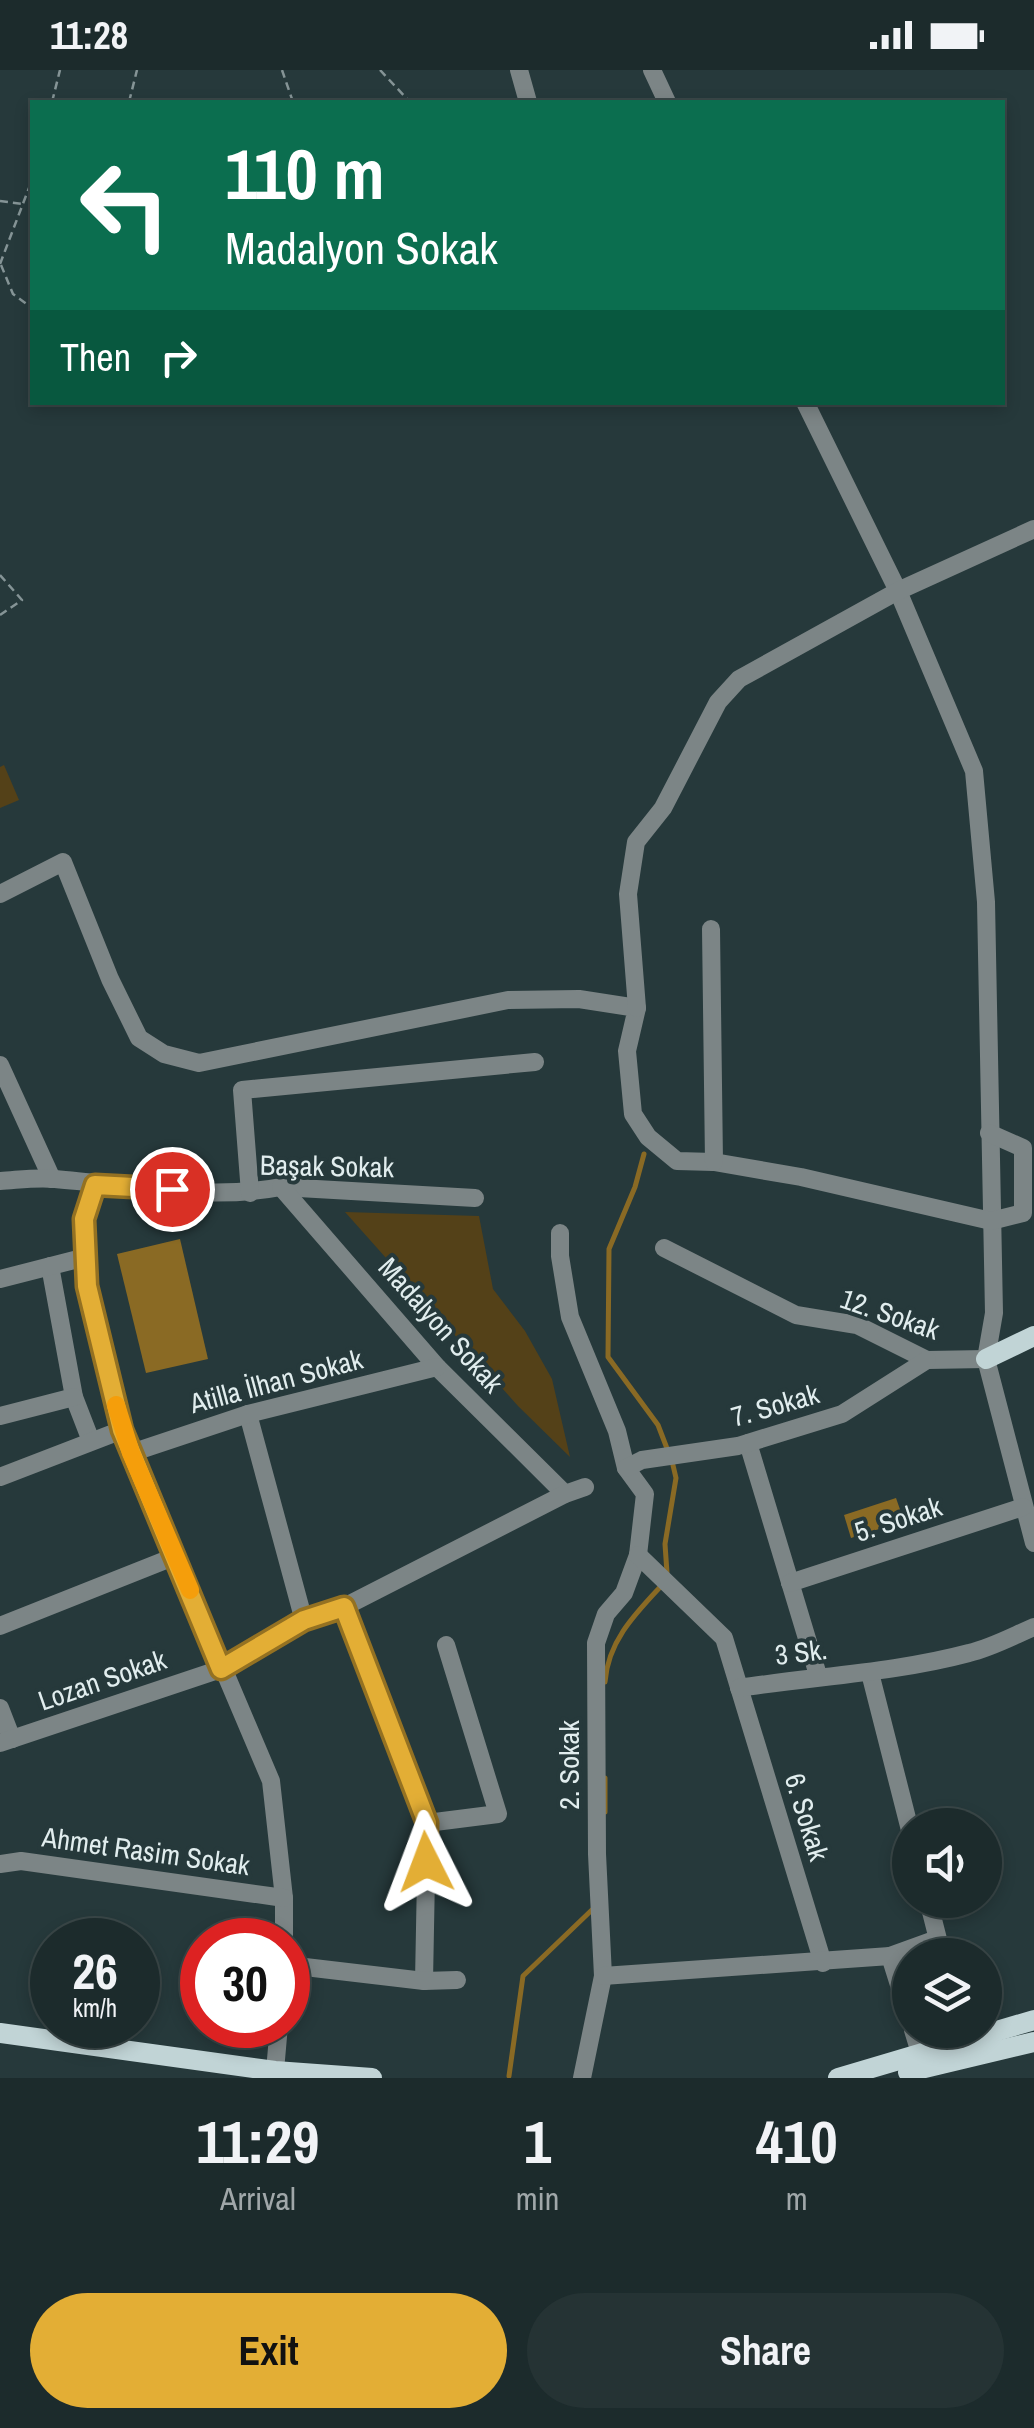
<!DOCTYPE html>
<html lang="en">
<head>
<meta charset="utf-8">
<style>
	:root { --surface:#1c2b2c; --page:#253334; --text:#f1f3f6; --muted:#a0a7a9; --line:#3a4748; --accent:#e3ae35 }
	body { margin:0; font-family:"Archivo Narrow",sans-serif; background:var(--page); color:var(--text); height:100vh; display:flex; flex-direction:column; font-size:38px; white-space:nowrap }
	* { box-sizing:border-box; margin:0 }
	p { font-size:32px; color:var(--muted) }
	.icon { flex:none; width:55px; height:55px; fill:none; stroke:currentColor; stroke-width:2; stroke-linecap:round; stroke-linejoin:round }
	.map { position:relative; height:2008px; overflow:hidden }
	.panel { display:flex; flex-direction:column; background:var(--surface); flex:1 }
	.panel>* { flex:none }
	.hud { position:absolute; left:30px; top:30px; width:975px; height:305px; border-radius:0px; box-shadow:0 5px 15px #0003,0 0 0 2px var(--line); background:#0b6e4f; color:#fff; overflow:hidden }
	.tools { position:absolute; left:892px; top:1738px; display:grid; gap:20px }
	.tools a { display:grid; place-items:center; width:110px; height:110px; border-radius:50%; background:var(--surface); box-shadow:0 5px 15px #0003,0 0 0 2px var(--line); font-size:50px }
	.speed { position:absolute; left:30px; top:1848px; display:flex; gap:20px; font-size:50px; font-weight:700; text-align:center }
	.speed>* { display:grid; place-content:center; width:130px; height:130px; border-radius:50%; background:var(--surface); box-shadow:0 5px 15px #0003,0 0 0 2px var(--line); line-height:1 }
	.speed small { font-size:25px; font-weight:400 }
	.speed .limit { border:15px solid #d22; background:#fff; color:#111 }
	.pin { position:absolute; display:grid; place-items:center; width:85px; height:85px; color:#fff; margin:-42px; border:5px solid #fff; border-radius:50%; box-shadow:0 2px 10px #0007 }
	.me { position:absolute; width:110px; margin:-55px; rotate:357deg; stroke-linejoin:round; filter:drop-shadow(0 0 8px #0008) }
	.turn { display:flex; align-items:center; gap:35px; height:210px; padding:0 30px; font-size:45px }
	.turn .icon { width:130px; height:130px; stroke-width:2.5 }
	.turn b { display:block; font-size:70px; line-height:85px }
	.then { display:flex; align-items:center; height:95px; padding:0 30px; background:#0003; gap:20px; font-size:38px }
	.eta { display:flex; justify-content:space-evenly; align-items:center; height:170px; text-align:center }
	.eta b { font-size:60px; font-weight:800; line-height:70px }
	.action { display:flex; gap:20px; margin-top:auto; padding:20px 30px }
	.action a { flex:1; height:115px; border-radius:60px; background:var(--accent); color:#111; font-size:40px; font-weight:800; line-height:115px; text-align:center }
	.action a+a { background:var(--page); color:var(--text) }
	.status { display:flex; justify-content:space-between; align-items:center; height:70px; padding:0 50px; background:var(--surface); direction:ltr }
	.status svg { height:28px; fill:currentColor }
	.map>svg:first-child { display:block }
</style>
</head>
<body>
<div class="status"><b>11:28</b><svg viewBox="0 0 49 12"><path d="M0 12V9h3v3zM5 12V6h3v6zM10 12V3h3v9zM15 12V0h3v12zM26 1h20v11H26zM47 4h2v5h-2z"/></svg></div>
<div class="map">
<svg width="1034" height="2008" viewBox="0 0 1034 2008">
	<rect width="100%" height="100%" fill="#26393b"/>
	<g fill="#544118">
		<polygon points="4,695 19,730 0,738 0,697"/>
		<polygon points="345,1142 479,1146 493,1219 525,1261 552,1309 570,1387 518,1336"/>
	</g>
	<g fill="#8a6a24">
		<polygon points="180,1169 208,1289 146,1303 117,1184"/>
		<polygon points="896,1428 904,1451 851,1468 844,1445"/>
	</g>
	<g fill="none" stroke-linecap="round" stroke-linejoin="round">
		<g stroke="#8a6a24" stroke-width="5">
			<polyline points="644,1084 635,1117 609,1179 608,1287 658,1355 668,1381"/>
			<polyline points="667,1503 665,1474 676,1408 672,1391"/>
			<path d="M605,1612c3,-42 32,-70 59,-99"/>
			<polyline points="605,1742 605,1708"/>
			<polyline points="509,2006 523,1906 596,1836"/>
		</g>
		<g stroke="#859496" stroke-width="2.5" stroke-dasharray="8 5" stroke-linecap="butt">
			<polyline points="282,0 293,32"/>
			<polyline points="380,0 410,32"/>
			<polyline points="52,32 60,0"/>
			<polyline points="129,32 137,0"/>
			<polyline points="0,131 23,134"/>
			<polyline points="0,194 32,110"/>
			<polyline points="1,195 13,224 32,238"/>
			<polyline points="0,505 22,530 0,545"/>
		</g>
		<g stroke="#7c8586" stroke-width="18">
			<polyline points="519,0 528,32"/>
			<polyline points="652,0 667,32"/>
			<polyline points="805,332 898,521 974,701 986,832 994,1243 986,1289 1034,1473"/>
			<polyline points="0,824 63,792 110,909 139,968 164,984 199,993 508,930 579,929 637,938 627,981 633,1044 648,1067 677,1091 714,1092 801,1107 991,1151 1023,1143 1023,1078 989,1063"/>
			<polyline points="711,859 714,1092"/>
			<polyline points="637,938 628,824 636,772 663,738 718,632 739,609 898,521 1034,459"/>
			<polyline points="0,995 52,1109"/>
			<path d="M0,1111c18,-1 37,-4 55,-2 74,6 153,22 226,8l194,11"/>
			<polyline points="95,1115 84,1149 87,1217 122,1360 271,1711 284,1828 284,1870"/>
			<polyline points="281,1117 437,1297 565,1424"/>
			<polyline points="250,1123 242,1020 535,992"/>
			<polyline points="560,1163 560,1186 570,1247 617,1361 626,1398 645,1424 638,1485 624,1523 606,1544 596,1573 597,1784 603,1906 582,2008"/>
			<polyline points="664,1178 796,1245 857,1255 927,1290 986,1289"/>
			<polyline points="50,1196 74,1327 91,1371"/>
			<polyline points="0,1209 86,1187"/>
			<polyline points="248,1344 304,1551"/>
			<polyline points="0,1346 74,1327"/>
			<polyline points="748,1373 818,1605"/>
			<polyline points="131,1383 248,1344 437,1297"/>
			<polyline points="626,1398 642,1390 738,1376 842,1344 927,1290"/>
			<polyline points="0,1407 122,1360"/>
			<polyline points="638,1485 724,1568 823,1893"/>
			<polyline points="790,1513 1023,1437"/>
			<polyline points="344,1537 427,1753 424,1911"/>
			<polyline points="0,1556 176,1486"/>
			<polyline points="870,1603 910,1760"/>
			<path d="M739,1618c77,-12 155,-15 230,-35 22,-5 44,-17 65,-26"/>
			<polyline points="0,1638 12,1669"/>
			<polyline points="0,1673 221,1599 304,1551 344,1537 565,1424 585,1417"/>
			<polyline points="427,1753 498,1744 446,1575"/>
			<polyline points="0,1794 21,1791 284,1828"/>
			<polyline points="928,1830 942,1885"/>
			<polyline points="890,1886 937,1869"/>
			<polyline points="288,1895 424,1911 457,1910"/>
			<polyline points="603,1906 890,1886 910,1950"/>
			<polyline points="913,1960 921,1986"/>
			<polyline points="275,2001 279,1955"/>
		</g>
		<g stroke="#c1d4d6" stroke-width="20">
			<polyline points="986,1289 1034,1266"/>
			<polyline points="0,1963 275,2001 372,2008"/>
			<polyline points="908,2002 1034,1972"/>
			<polyline points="838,2008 1034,1950"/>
		</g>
	</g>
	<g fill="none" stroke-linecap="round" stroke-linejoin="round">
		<g stroke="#947122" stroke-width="25">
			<polyline id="route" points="172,1119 95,1115 84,1149 87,1216 122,1360 221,1599 304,1550 344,1537 427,1753 426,1792"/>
		</g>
		<use href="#route" stroke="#e3ae35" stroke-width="18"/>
		<polyline stroke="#f59e0b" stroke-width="18" points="116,1335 131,1383 190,1520"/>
	</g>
	<g text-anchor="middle" stroke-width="8" stroke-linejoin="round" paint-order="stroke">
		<g font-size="28" fill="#e1edee" stroke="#26393b">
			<text transform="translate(327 1096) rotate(1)" y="10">Başak Sokak</text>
			<text transform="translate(890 1244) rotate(19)" y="10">12. Sokak</text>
			<text transform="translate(441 1255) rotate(48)" y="10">Madalyon Sokak</text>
			<text transform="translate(276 1311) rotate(-15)" y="10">Atilla İlhan Sokak</text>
			<text transform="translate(775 1335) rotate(-16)" y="10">7. Sokak</text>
			<text transform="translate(898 1449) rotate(-18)" y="10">5. Sokak</text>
			<text transform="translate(801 1582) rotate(-7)" y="10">3 Sk.</text>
			<text transform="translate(102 1610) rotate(-19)" y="10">Lozan Sokak</text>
			<text transform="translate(569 1695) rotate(-90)" y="10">2. Sokak</text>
			<text transform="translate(807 1747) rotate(73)" y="10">6. Sokak</text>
			<text transform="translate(146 1781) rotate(8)" y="10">Ahmet Rasim Sokak</text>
		</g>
	</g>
</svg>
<div class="tools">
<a><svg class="icon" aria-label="sound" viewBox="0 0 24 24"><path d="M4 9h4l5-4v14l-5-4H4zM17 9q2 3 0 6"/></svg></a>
<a><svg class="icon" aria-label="layers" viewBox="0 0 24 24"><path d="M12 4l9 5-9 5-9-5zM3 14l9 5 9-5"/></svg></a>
</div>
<div class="speed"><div>26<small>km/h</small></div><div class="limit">30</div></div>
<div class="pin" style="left:172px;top:1119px;background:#d93025"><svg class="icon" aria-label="arrive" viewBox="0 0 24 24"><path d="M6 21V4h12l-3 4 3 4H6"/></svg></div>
<svg class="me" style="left:426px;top:1792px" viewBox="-20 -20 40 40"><path d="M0-17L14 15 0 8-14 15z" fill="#e3ae35" stroke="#fff" stroke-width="4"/></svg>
<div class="hud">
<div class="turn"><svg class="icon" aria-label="left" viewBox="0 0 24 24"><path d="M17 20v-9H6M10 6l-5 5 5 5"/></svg><div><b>110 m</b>Madalyon Sokak</div></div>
<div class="then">Then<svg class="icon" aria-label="right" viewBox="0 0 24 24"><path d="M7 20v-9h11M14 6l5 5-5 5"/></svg></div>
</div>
</div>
<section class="panel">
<div class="eta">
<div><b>11:29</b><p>Arrival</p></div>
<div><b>1</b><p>min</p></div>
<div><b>410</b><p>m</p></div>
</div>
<div class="action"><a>Exit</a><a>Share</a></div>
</section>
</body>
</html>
